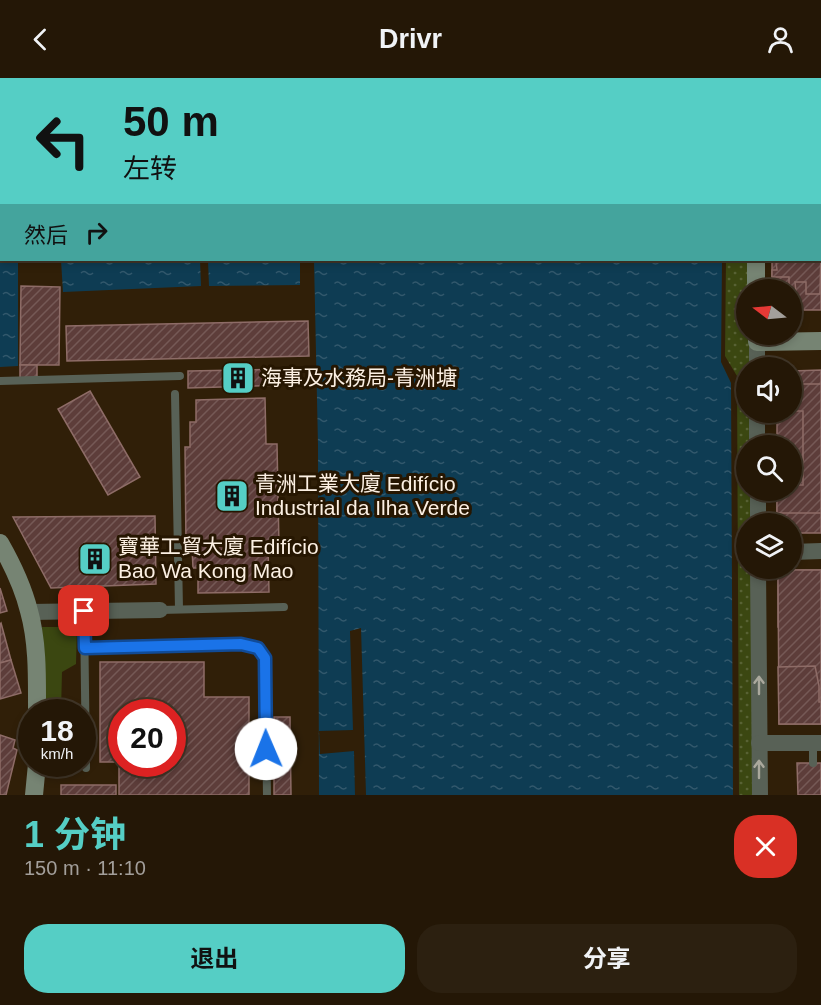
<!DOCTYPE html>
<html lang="zh">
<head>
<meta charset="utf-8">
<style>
	:root { --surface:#241706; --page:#2c2010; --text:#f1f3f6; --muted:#a39f9b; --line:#413628; --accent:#55cec5 }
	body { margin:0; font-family:Arial,"Noto Sans SC",sans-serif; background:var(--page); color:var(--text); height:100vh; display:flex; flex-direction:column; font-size:22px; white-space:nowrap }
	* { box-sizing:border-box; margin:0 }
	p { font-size:20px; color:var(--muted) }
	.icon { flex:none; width:33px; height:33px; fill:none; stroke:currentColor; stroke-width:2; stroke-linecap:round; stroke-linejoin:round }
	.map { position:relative; height:717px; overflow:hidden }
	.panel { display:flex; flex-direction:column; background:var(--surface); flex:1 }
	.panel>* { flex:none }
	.top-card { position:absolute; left:0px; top:0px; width:822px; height:183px; box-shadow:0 3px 9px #0003,0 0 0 2px var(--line); background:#55cec5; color:#111; overflow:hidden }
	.needle { width:39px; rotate:286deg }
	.tools { position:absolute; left:736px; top:201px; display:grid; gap:12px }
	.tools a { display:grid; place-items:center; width:66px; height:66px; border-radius:50%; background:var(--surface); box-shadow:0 3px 9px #0003,0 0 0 2px var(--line); font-size:30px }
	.speed { position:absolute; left:18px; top:621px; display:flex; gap:12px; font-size:30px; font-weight:700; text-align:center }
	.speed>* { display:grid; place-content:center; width:78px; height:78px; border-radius:50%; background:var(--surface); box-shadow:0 3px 9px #0003,0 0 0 2px var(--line); line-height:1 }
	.speed small { font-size:15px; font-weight:400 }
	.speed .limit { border:9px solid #d22; background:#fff; color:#111 }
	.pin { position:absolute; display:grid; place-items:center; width:51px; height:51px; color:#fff; margin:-26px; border-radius:12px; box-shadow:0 3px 9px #0006 }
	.me { position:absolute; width:66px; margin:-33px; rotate:359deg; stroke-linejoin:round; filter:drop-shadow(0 0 4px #0008) }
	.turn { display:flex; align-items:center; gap:21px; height:126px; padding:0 24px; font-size:27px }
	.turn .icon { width:78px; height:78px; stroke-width:2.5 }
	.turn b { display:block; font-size:42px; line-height:51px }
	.then { display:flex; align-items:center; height:57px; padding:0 24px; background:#0003; gap:12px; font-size:22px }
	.round { display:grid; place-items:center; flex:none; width:63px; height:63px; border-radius:24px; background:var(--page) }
	.head { display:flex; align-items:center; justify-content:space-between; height:102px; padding:0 24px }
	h1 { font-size:36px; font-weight:700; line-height:45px; color:var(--accent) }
	.action { display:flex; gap:12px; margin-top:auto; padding:12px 24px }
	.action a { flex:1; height:69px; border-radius:24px; background:var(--accent); color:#111; font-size:24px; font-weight:700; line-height:69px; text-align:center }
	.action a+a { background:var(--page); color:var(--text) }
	header { display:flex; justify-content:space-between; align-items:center; height:78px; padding:0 24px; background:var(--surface); font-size:27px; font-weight:700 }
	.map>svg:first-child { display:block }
</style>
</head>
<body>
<header><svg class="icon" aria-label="back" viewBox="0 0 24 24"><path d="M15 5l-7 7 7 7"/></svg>Drivr<svg class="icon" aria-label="person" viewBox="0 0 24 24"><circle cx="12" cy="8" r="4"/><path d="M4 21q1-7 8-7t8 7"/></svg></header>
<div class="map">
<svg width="821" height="717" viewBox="0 0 821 717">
	<defs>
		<pattern id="park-dots" width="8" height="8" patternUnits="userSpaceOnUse" patternTransform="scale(1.5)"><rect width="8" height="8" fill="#3b4711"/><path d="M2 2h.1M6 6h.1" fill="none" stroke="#586234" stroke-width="1.8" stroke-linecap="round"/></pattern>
		<pattern id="water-ripples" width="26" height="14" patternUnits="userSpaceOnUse" patternTransform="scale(1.5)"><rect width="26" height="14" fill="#0e3c53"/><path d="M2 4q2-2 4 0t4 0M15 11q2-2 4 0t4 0" fill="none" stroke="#32586c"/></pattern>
		<pattern id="building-hatch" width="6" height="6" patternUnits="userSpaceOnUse" patternTransform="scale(1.5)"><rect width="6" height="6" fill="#5d3d3a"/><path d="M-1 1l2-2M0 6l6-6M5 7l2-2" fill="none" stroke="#755956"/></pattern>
	</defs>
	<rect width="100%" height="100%" fill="#301f08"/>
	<polygon fill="#3b4711" points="42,549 77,549 76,586 62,594 61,634 46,634"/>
	<polygon fill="url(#park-dots)" points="726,182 751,182 747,212 747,256 752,257 752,289 747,290 747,334 752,335 752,367 747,368 747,412 752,413 752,445 747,446 747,490 752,491 753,717 739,717 737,298 725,278"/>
	<g fill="url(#water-ripples)">
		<polygon points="0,0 723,0 2,2 2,182 18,182 18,288 0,289"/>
		<polygon points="61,182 200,182 201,208 63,214"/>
		<polygon points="208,182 300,182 300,207 209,208"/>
		<polygon points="314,182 722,182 721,284 731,305 733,717 319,717 318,367"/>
	</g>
	<polygon fill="#301f08" points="361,550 366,717 355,717 354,673 320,676 319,653 353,652 350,553"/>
	<g fill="url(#building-hatch)" stroke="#8e6c67" stroke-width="1.5" fill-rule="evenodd">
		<polygon points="821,54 821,232 800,232 792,228 792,212 775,210 772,199 772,182 820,182"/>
		<polygon points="821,173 820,216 806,216 806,204 795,204 796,215 792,216 792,212 789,212 789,199 772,199 772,192 777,192 776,184 772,184 772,182 820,182"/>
		<polygon points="21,208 60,209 59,287 20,287"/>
		<polygon points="308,243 309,278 67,283 66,248"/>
		<polygon points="20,287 37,287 37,299 20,300"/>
		<polygon points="289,291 289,307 188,310 188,293"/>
		<polygon points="821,292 821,455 792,455 792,446 777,446 777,412 792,412 792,368 777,368 777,334 792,334 792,293"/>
		<polygon points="792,306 821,306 821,435 777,435 777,412 792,412 792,407 803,407 803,333 792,333"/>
		<polygon points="90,313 140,399 108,417 58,331"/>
		<polygon points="265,320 266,366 277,366 279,467 268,467 269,514 198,515 198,490 193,490 192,469 186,469 185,369 190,369 190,344 196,344 196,322"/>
		<polygon points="155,438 156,506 51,510 13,439"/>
		<polygon points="778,492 821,492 821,513 818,513 818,535 815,549 778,549"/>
		<polygon points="778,492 821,492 821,646 779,646"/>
		<polygon points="0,510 7,533 0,535"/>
		<polygon points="1,545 11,582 0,585 0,546"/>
		<polygon points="11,582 21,615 0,621 0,585"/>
		<path d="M100,584h104v35h45v98h-130v-33h-19zM122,634h50v52h-50z"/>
		<polygon points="815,588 819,608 819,624 821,624 821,646 779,646 778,589"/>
		<polygon points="274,639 290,639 291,717 274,717"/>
		<polygon points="0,657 15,662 13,670 17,672 6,717 0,717"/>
		<polygon points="797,685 821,685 821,717 798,717"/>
		<rect x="61" y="707" width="55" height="10"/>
	</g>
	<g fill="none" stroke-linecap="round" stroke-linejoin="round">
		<g stroke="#586156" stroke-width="8">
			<polyline points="0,303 180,298"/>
			<polyline points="175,316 179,531"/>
			<polyline points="160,532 284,529"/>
			<polyline points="84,533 86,690"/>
			<polyline points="85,570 241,566 258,570 265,580 267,717"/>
			<polyline points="813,685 813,671 817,666"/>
		</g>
		<g stroke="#586156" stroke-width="16">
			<polyline points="820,32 821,32"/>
			<polyline points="757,264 757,290"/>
			<polyline points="757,334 757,368"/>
			<polyline points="758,412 758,446"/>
			<polyline points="792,474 821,473"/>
			<polyline points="758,490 760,717"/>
			<polyline points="30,534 160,532"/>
			<polyline points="759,665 821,665"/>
		</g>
		<g stroke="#768473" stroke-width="18">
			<polyline points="755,0 755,2"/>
			<polyline points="756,182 756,212"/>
			<polyline points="757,256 757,264 821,263"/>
			<path d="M0,465c12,21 23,44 29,68 9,32 8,68 8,101"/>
			<polyline points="34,717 37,686"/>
		</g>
	</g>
	<defs><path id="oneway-shaft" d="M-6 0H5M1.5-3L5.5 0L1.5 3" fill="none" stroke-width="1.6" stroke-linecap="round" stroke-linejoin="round" transform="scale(1.5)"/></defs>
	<g stroke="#aaa89c">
		<use href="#oneway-shaft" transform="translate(759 607) rotate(-90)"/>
		<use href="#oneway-shaft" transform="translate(759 691) rotate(-90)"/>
	</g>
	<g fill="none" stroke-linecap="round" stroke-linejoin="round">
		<g stroke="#114b97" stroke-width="15">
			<polyline id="route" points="84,533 85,570 241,566 258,570 265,580 266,671"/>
		</g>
		<use href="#route" stroke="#1a73e8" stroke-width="10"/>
	</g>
	<defs>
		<g id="building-square" transform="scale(1.725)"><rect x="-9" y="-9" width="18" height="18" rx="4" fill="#55cec5" stroke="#261601"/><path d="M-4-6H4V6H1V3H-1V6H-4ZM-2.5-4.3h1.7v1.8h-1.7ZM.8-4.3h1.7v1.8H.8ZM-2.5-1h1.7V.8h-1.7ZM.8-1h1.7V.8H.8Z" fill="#111"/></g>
	</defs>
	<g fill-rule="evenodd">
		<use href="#building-square" x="238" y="300"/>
		<use href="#building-square" x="232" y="418"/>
		<use href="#building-square" x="95" y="481"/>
	</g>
	<g text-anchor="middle" stroke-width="6" stroke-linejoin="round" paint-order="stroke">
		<g font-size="21" fill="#fcf0e3" stroke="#261601" text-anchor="start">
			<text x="261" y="307">海事及水務局-青洲塘</text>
			<text x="255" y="413">青洲工業大廈 Edifício<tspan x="255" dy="24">Industrial da Ilha Verde</tspan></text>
			<text x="118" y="476">寶華工貿大廈 Edifício<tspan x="118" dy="24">Bao Wa Kong Mao</tspan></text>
		</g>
	</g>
</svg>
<div class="tools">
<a><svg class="needle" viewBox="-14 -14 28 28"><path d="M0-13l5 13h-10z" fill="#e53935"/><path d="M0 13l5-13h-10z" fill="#a39f9b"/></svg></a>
<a><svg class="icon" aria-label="sound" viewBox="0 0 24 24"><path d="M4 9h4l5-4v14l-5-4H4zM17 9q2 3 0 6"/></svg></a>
<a><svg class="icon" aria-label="search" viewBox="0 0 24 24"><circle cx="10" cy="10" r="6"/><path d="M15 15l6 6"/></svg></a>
<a><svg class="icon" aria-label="layers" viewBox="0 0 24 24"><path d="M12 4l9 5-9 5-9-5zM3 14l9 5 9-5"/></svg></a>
</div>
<div class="speed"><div>18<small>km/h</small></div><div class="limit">20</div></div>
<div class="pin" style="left:84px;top:533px;background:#d93025"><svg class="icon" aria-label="arrive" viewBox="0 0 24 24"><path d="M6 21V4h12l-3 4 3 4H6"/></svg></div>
<svg class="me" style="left:266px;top:671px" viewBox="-20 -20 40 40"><circle r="19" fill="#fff"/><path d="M0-13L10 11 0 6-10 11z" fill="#1a73e8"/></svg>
<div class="top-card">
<div class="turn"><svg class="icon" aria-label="left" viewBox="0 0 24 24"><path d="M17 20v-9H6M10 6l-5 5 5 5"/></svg><div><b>50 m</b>左转</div></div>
<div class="then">然后<svg class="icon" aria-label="right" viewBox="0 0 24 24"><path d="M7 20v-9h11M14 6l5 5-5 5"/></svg></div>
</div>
</div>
<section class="panel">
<div class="head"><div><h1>1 分钟</h1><p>150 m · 11:10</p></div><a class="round" style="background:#d93025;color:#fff"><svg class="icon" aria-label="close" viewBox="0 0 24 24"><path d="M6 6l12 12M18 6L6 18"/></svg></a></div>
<div class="action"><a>退出</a><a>分享</a></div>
</section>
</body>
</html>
